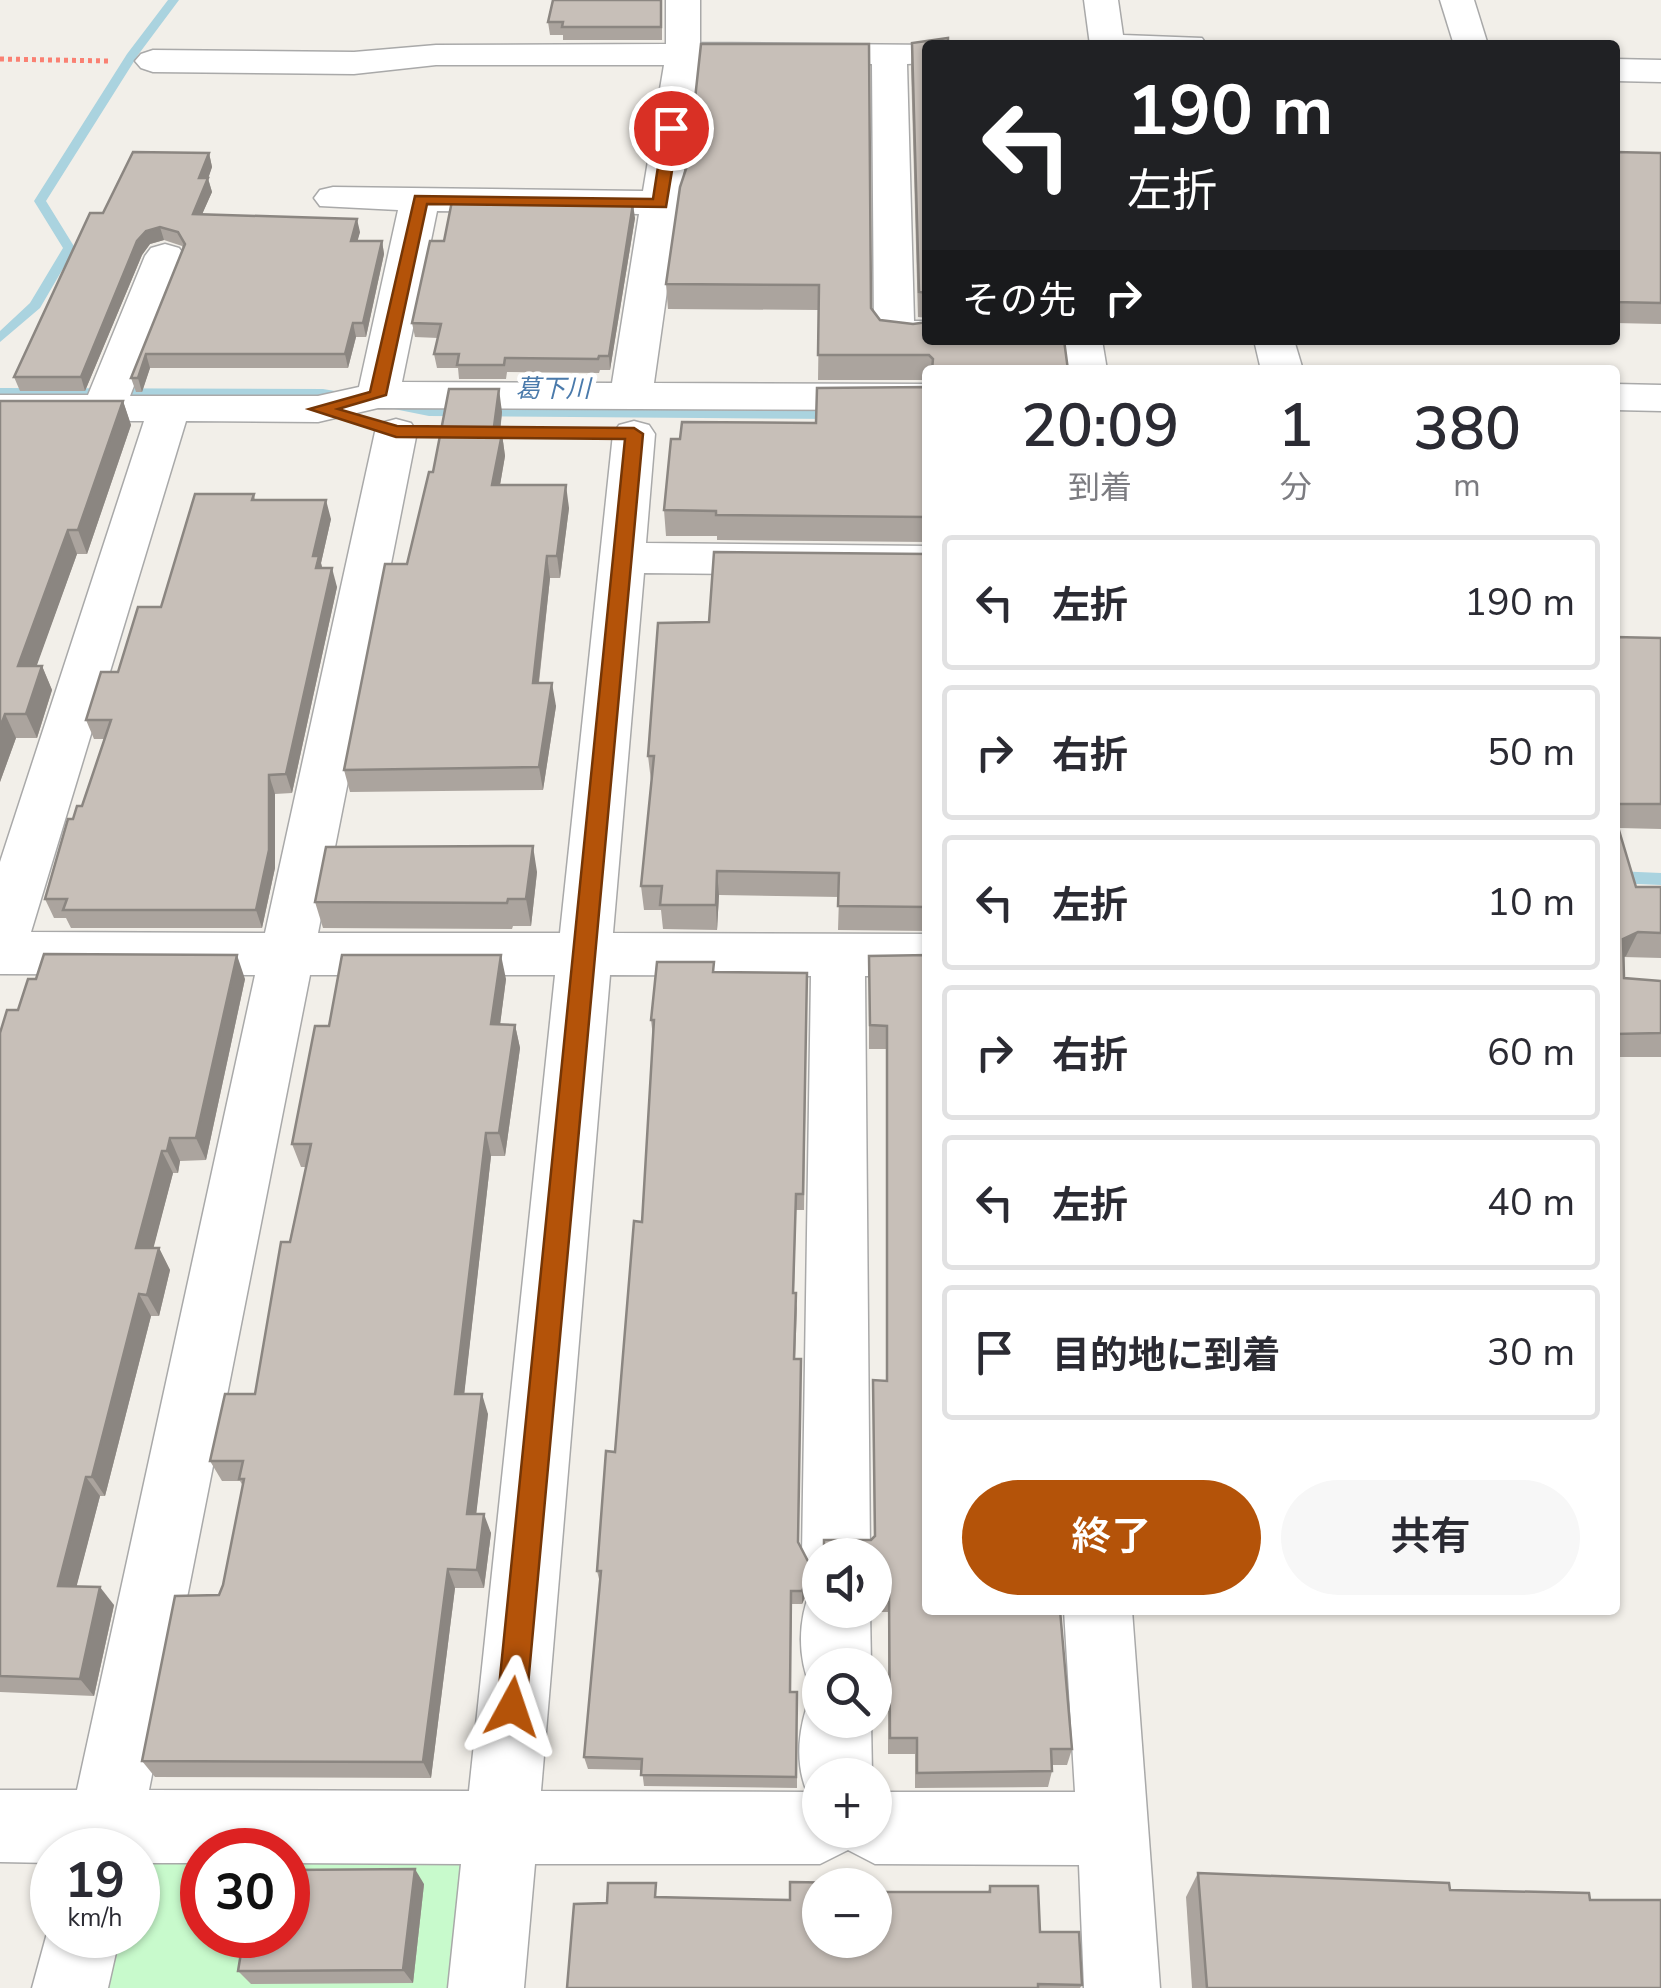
<!DOCTYPE html>
<html lang="ja">
<head>
<meta charset="utf-8">
<style>
	:root { --surface:#fff; --page:#f7f7f7; --text:#2b2b33; --muted:#7c7c81; --line:#e1e1e2; --accent:#b45309 }
	body { margin:0; font-family:"Nunito Sans","Noto Sans JP",sans-serif; background:var(--page); color:var(--text); height:100vh; display:flex; flex-direction:column; font-size:38px; white-space:nowrap }
	* { box-sizing:border-box; margin:0 }
	p { font-size:32px; color:var(--muted) }
	.icon { flex:none; width:55px; height:55px; fill:none; stroke:currentColor; stroke-width:2; stroke-linecap:round; stroke-linejoin:round }
	.map { position:relative; flex:1; overflow:hidden }
	.panel { position:absolute; left:922px; top:365px; width:698px; height:1250px; display:flex; flex-direction:column; background:var(--surface); border-radius:10px; box-shadow:0 2px 8px #0004 }
	.panel>* { flex:none }
	.top-card { position:absolute; left:922px; top:40px; width:698px; height:305px; border-radius:10px; box-shadow:0 2px 8px #0004; background:#202124; color:#fff; overflow:hidden }
	.fabs { position:absolute; left:802px; top:1538px; display:grid; gap:20px }
	.fabs a { display:grid; place-items:center; width:90px; height:90px; border-radius:50%; background:var(--surface); box-shadow:0 2px 8px #0004; font-size:50px }
	.speed { position:absolute; left:30px; top:1828px; display:flex; gap:20px; font-size:50px; font-weight:700; text-align:center }
	.speed>* { display:grid; place-content:center; width:130px; height:130px; border-radius:50%; background:var(--surface); box-shadow:0 2px 8px #0004; line-height:1 }
	.speed small { font-size:25px; font-weight:400 }
	.speed .limit { border:15px solid #d22; background:#fff; color:#111 }
	.pin { position:absolute; display:grid; place-items:center; width:85px; height:85px; color:#fff; margin:-42px; border:5px solid #fff; border-radius:50%; box-shadow:0 2px 10px #0007 }
	.me { position:absolute; width:110px; margin:-55px; rotate:5deg; stroke-linejoin:round; filter:drop-shadow(0 0 8px #0008) }
	.turn { display:flex; align-items:center; gap:35px; height:210px; padding:0 40px; font-size:45px }
	.turn .icon { width:130px; height:130px; stroke-width:2.5 }
	.turn b { display:block; font-size:70px; line-height:85px }
	.then { display:flex; align-items:center; height:95px; padding:0 40px; background:#0003; gap:20px; font-size:38px }
	.eta { display:flex; justify-content:space-evenly; align-items:center; height:170px; text-align:center }
	.eta b { font-size:60px; font-weight:600; line-height:70px }
	.action { display:flex; gap:20px; margin-top:auto; padding:20px 40px }
	.action a { flex:1; height:115px; border-radius:60px; background:var(--accent); color:#fff; font-size:40px; font-weight:600; line-height:115px; text-align:center }
	.action a+a { background:var(--page); color:var(--text) }
	ul { padding:0; list-style:none }
	li { display:flex; align-items:center; gap:30px; height:135px; margin:0 20px 15px; padding:0 20px; border:5px solid var(--line); border-radius:10px }
	li div { flex:1 }
	li b { display:block; font-size:38px }
	li em { font-style:normal }
	.map>svg:first-child { display:block }
</style>
</head>
<body>
<div class="map">
<svg width="1661" height="1988" viewBox="0 0 1661 1988">
	<rect width="100%" height="100%" fill="#f2efe9"/>
	<polygon fill="#c8facc" points="472,1855 457,1988 97,1988 108,1935 138,1935 138,1857 202,1857 202,1935 288,1935 288,1856"/>
	<g fill="none" stroke-linecap="round" stroke-linejoin="round">
		<g fill="#aad3df" fill-rule="evenodd">
			<polygon points="168,0 179,0 138,55 46,201 75,248 40,308 0,342 0,331 30,303 63,248 34,201 127,54"/>
			<polygon points="0,388 323,389 353,394 355,397 348,401 323,397 0,396"/>
			<polygon points="389,400 429,408 837,411 844,415 837,419 429,416 384,407 382,404"/>
			<polygon points="1615,871 1661,873 1661,885 1615,883"/>
		</g>
		<g stroke="#a9a9a9" stroke-width="3">
			<g id="minor">
				<path d="M666,0h34v43l238,2h-10v18l-21,1 7,257h14v19h16c-20,8 -44,7 -64,2l-6,-9 -2,-269h-173l-45,319 274,1v26l-550,-2 -60,14 -132,-1 -155,511 234,1 110,-501 6,-9 15,-4 15,4 6,9 -99,501h242l53,-499 6,-9 15,-4 15,4 6,9 -9,109 282,3v30l-284,-3 -31,360 315,1v42h-63l5,579h-50v26l-8,-3 -10,-23 9,-579 -201,-1 -69,816 266,1c-13,-31 -8,-67 4,-97l7,-3 -7,-3c-14,-34 -13,-69 1,-103l8,-3v27h50l1,55h-51v55h51l1,55h-52v55h55v-38h200l-11,-182h68l28,378h-76l-5,-123 -204,-1 -27,-14 -28,14h-285l-11,124h-76l13,-124 -173,-1v-13h-86v13h-64v-13h-86v13l-52,-1v-72h77l178,-815 -255,-1v-112l144,-441h-144v-26h88l57,-139 6,-8 14,-4 14,4 6,8 -55,140h188l41,-9 39,-177 -78,-4 -6,-8 6,-8 13,-3 310,4 21,-126h-228l-82,9 -201,-2 -12,-4 -6,-7 6,-7 12,-4 201,2 82,-7 230,-1zM437,211l202,3 -27,169 -210,-1zM310,975h245l-86,816 -320,-1z"/>
				<polygon points="1084,0 1118,0 1123,35 1202,38 1207,45 1090,45"/>
				<polygon points="1440,0 1474,0 1488,45 1454,45"/>
				<polygon points="1615,59 1661,60 1661,82 1615,81"/>
				<polygon points="1062,340 1102,340 1107,370 1065,370"/>
				<polygon points="1254,340 1294,340 1303,370 1261,370"/>
				<polygon points="1615,384 1661,385 1661,411 1615,410"/>
				<polygon points="52,1915 52,1935 120,1935 108,1988 32,1988"/>
			</g>
		</g>
		<polyline stroke="#fa8072" stroke-width="5" stroke-dasharray="4 4" stroke-linecap="butt" points="0,59 109,61"/>
		<use href="#minor" fill="#fff" fill-rule="evenodd"/>
	</g>
	<g fill="#aba49e">
		<polygon points="662,0 662,40 563,40 563,35 550,35 548,22"/>
		<polygon points="912,43 928,45 928,318 918,317 911,68"/>
		<polygon points="1615,152 1661,153 1661,324 1615,323"/>
		<polygon points="209,153 212,167 208,178 212,192 202,214 360,232 357,241 382,241 384,254 366,337 356,337 348,368 150,368 142,392 136,392 131,378 183,248 182,246 164,240 150,244 142,255 85,391 20,391 14,377 103,213"/>
		<polygon points="680,187 871,308 880,320 1068,370 928,370 928,380 818,380 819,310 668,309 666,284"/>
		<polygon points="635,218 610,370 600,370 599,373 507,372 506,379 459,379 458,368 437,368 434,354 438,338 415,337 412,323 444,241"/>
		<polygon points="928,387 928,542 717,540 717,536 666,536 664,510 680,439 816,423"/>
		<polygon points="0,401 123,401 131,425 87,554 77,554 36,666 42,666 52,690 37,738 16,738 0,782"/>
		<polygon points="502,412 500,434 502,434 505,456 500,485 569,508 560,578 550,578 539,683 556,706 543,790 350,792 344,770 407,564 433,472"/>
		<polygon points="254,494 255,500 331,519 321,563 322,568 337,587 292,793 275,794 275,868 262,928 71,928 66,918 54,918 45,899 73,819 82,806 104,739 94,739 86,720 161,607"/>
		<polygon points="928,554 928,931 838,930 839,897 719,895 717,930 663,929 661,910 644,910 641,886 651,781 648,756 709,622"/>
		<polygon points="1615,637 1661,638 1661,829 1619,828 1636,887 1661,887 1661,958 1624,957 1624,978 1661,981 1661,1057 1615,1057"/>
		<polygon points="537,872 531,926 513,926 512,929 323,928 315,902"/>
		<polygon points="869,956 1072,1749 1067,1765 1052,1765 1052,1771 1048,1787 915,1788 915,1754 888,1754 888,1612 881,1612 881,1604 875,1604 875,1555 871,1540 874,1537 873,1380 886,1381 886,1049 869,1049"/>
		<polygon points="714,972 807,973 804,1210 796,1210 794,1293 797,1308 795,1359 798,1543 812,1582 802,1604 792,1604 790,1692 797,1692 797,1788 644,1786 642,1770 588,1769 584,1757 600,1583 597,1571 615,1452 642,1222 653,1037 651,1020"/>
		<polygon points="245,979 206,1160 180,1161 178,1173 173,1173 153,1248 159,1248 170,1270 159,1316 151,1316 105,1496 100,1496 76,1587 114,1605 94,1696 0,1692 0,1033 18,1010"/>
		<polygon points="506,979 500,1024 515,1025 520,1048 505,1156 491,1156 464,1394 488,1414 476,1514 491,1533 484,1588 455,1588 431,1778 155,1777 142,1761 223,1585 243,1486 240,1481 222,1481 210,1461 255,1394 306,1167 301,1167 292,1144 329,1026"/>
		<polygon points="1198,1873 1590,1900 1661,1988 1192,1988 1186,1897"/>
		<polygon points="424,1884 413,1983 251,1984 238,1971"/>
		<polygon points="990,1886 1040,1932 1082,1985 1080,1988 567,1988 607,1903 659,1897 820,1940 988,1892"/>
	</g>
	<g fill="#8b8681">
		<polygon points="209,153 212,167 208,179 212,192 196,228 193,214 199,178"/>
		<polygon points="633,204 635,218 610,370 609,356"/>
		<polygon points="357,219 360,232 354,254 351,241"/>
		<polygon points="160,227 164,240 150,244 142,255 85,391 81,377 137,241 146,231"/>
		<polygon points="382,241 384,254 366,337 363,323"/>
		<polygon points="353,323 356,337 348,368 345,354"/>
		<polygon points="146,354 150,368 142,392 138,378"/>
		<polygon points="499,389 502,412 497,456 493,434"/>
		<polygon points="123,401 131,425 87,554 78,530"/>
		<polygon points="502,434 505,456 496,508 492,485"/>
		<polygon points="566,485 569,508 560,578 557,556"/>
		<polygon points="326,500 331,519 321,563 324,575 321,587 313,556"/>
		<polygon points="68,530 77,554 28,690 18,666"/>
		<polygon points="547,556 550,578 536,706 533,683"/>
		<polygon points="332,568 337,587 292,793 286,774"/>
		<polygon points="42,666 52,690 37,738 26,714"/>
		<polygon points="552,683 556,706 543,790 539,767"/>
		<polygon points="5,714 16,738 0,782 0,728"/>
		<polygon points="269,775 275,794 275,868 262,928 256,910"/>
		<polygon points="533,846 537,872 531,926 526,899"/>
		<polygon points="717,871 719,895 717,930 716,905"/>
		<polygon points="1638,932 1626,956 1615,961 1623,939"/>
		<polygon points="237,955 245,979 206,1160 196,1138"/>
		<polygon points="501,955 506,979 497,1048 491,1024"/>
		<polygon points="515,1025 520,1048 505,1156 499,1133"/>
		<polygon points="486,1133 491,1156 462,1414 455,1394"/>
		<polygon points="170,1138 180,1161 178,1173 167,1151"/>
		<polygon points="162,1151 173,1173 148,1269 136,1248"/>
		<polygon points="159,1248 170,1270 159,1316 147,1295"/>
		<polygon points="139,1294 151,1316 105,1496 92,1477"/>
		<polygon points="482,1394 488,1414 474,1533 467,1514"/>
		<polygon points="86,1477 100,1496 72,1604 58,1586"/>
		<polygon points="484,1514 491,1533 484,1588 477,1570"/>
		<polygon points="448,1569 455,1588 431,1778 423,1762"/>
		<polygon points="812,1569 812,1582 802,1604 802,1591"/>
		<polygon points="100,1587 114,1605 94,1696 80,1679"/>
		<polygon points="415,1869 424,1884 413,1983 403,1970"/>
	</g>
	<g fill="#c7bfb8" stroke="#8b8681" stroke-width="2.5">
		<polygon points="553,0 661,0 661,27 562,27 563,22 548,22"/>
		<polygon points="948,38 948,45 928,45 928,293 919,292 912,43"/>
		<polygon points="701,44 869,44 871,308 880,320 913,324 928,322 928,340 1064,340 1068,370 932,370 933,359 929,355 818,355 819,285 666,284 680,187 688,163"/>
		<polygon points="133,152 209,153 199,178 208,178 193,214 357,219 351,241 382,241 363,323 353,323 345,354 146,354 138,378 131,378 185,244 178,232 160,227 146,231 137,241 81,377 14,377 90,213 103,213"/>
		<polygon points="1615,152 1661,153 1661,303 1615,302"/>
		<polygon points="452,201 633,204 609,356 599,356 598,359 505,358 504,365 457,365 459,354 434,354 441,324 412,323 430,241 444,241"/>
		<polygon points="928,387 928,517 716,515 716,511 664,510 671,439 680,439 682,422 816,423 817,388"/>
		<polygon points="449,389 499,389 493,434 502,434 492,485 566,485 557,556 547,556 533,683 552,683 539,767 344,770 385,564 407,564 429,472 433,472"/>
		<polygon points="0,401 123,401 78,530 68,530 18,666 42,666 26,714 5,714 0,728"/>
		<polygon points="195,494 254,494 252,500 326,500 313,556 319,556 316,568 332,568 286,774 269,775 269,850 256,910 63,910 67,899 45,899 68,819 73,819 77,806 82,806 111,720 86,720 101,672 118,672 138,607 161,607"/>
		<polygon points="714,552 928,554 928,907 838,906 839,873 717,871 716,905 660,905 662,886 641,886 654,756 648,756 658,623 709,622"/>
		<polygon points="1615,637 1661,638 1661,804 1615,804"/>
		<polygon points="1615,817 1636,887 1661,887 1661,933 1638,932 1623,939 1624,978 1661,981 1661,1033 1615,1034"/>
		<polygon points="533,846 526,899 508,899 507,903 315,902 326,847"/>
		<polygon points="44,954 237,955 196,1138 170,1138 167,1151 162,1151 136,1248 159,1248 147,1295 139,1294 92,1477 86,1477 58,1586 100,1587 80,1679 0,1676 0,1033 7,1010 18,1010 28,979 36,979"/>
		<polygon points="342,955 501,955 491,1024 515,1025 499,1133 486,1133 455,1394 482,1394 467,1514 484,1514 477,1570 448,1569 423,1762 142,1761 175,1596 219,1595 223,1585 244,1479 239,1479 243,1461 210,1461 225,1394 255,1394 281,1242 290,1242 311,1144 292,1144 315,1026 329,1026"/>
		<polygon points="928,955 928,1610 1060,1610 1072,1749 1051,1749 1052,1771 917,1773 917,1738 890,1738 889,1594 882,1594 882,1586 875,1586 875,1555 824,1555 824,1540 871,1540 875,1536 873,1380 887,1381 887,1026 870,1025 869,956"/>
		<polygon points="657,962 714,962 713,972 807,973 803,1194 796,1194 793,1293 796,1293 794,1359 801,1359 798,1542 812,1569 802,1591 791,1591 790,1692 797,1692 796,1777 641,1775 642,1759 584,1757 601,1571 597,1571 606,1451 615,1452 634,1221 642,1222 654,1020 651,1020"/>
		<polygon points="415,1869 403,1970 238,1971 244,1935 288,1935 288,1870"/>
		<polygon points="1198,1873 1449,1883 1450,1890 1589,1893 1590,1900 1661,1900 1661,1988 1207,1988"/>
		<polygon points="790,1882 854,1883 854,1885 820,1885 820,1940 875,1940 875,1892 990,1892 990,1886 1038,1886 1040,1932 1079,1932 1082,1985 1038,1984 1038,1988 567,1988 574,1904 607,1903 608,1883 656,1883 655,1897 790,1900"/>
	</g>
	<polygon fill="#b45309" stroke="#753606" stroke-width="2.5" points="671,123 679,128 666,207 427,204 386,395 338,409 397,426 634,428 643,434 526,1707 522,1717 512,1722 501,1717 497,1707 625,439 396,437 309,409 370,392 415,196 653,199 664,128"/>
	<g text-anchor="middle" stroke-width="9" stroke-linejoin="round" paint-order="stroke">
		<g font-size="25" font-style="italic" fill="#4a7aab" stroke="#fff">
			<text x="553" y="397">葛下川</text>
		</g>
	</g>
</svg>
<div class="fabs">
<a><svg class="icon" aria-label="sound" viewBox="0 0 24 24"><path d="M4 9h4l5-4v14l-5-4H4zM17 9q2 3 0 6"/></svg></a>
<a><svg class="icon" aria-label="search" viewBox="0 0 24 24"><circle cx="10" cy="10" r="6"/><path d="M15 15l6 6"/></svg></a>
<a>+</a>
<a>−</a>
</div>
<div class="speed"><div>19<small>km/h</small></div><div class="limit">30</div></div>
<div class="pin" style="left:671px;top:128px;background:#d93025"><svg class="icon" aria-label="arrive" viewBox="0 0 24 24"><path d="M6 21V4h12l-3 4 3 4H6"/></svg></div>
<svg class="me" style="left:512px;top:1707px" viewBox="-20 -20 40 40"><path d="M0-17L14 15 0 8-14 15z" fill="#b45309" stroke="#fff" stroke-width="4"/></svg>
<div class="top-card">
<div class="turn"><svg class="icon" aria-label="left" viewBox="0 0 24 24"><path d="M17 20v-9H6M10 6l-5 5 5 5"/></svg><div><b>190 m</b>左折</div></div>
<div class="then">その先<svg class="icon" aria-label="right" viewBox="0 0 24 24"><path d="M7 20v-9h11M14 6l5 5-5 5"/></svg></div>
</div>
<section class="panel">
<div class="eta">
<div><b>20:09</b><p>到着</p></div>
<div><b>1</b><p>分</p></div>
<div><b>380</b><p>m</p></div>
</div>
<ul>
<li><svg class="icon" aria-label="left" viewBox="0 0 24 24"><path d="M17 20v-9H6M10 6l-5 5 5 5"/></svg><div><b>左折</b></div><em>190 m</em></li>
<li><svg class="icon" aria-label="right" viewBox="0 0 24 24"><path d="M7 20v-9h11M14 6l5 5-5 5"/></svg><div><b>右折</b></div><em>50 m</em></li>
<li><svg class="icon" aria-label="left" viewBox="0 0 24 24"><path d="M17 20v-9H6M10 6l-5 5 5 5"/></svg><div><b>左折</b></div><em>10 m</em></li>
<li><svg class="icon" aria-label="right" viewBox="0 0 24 24"><path d="M7 20v-9h11M14 6l5 5-5 5"/></svg><div><b>右折</b></div><em>60 m</em></li>
<li><svg class="icon" aria-label="left" viewBox="0 0 24 24"><path d="M17 20v-9H6M10 6l-5 5 5 5"/></svg><div><b>左折</b></div><em>40 m</em></li>
<li><svg class="icon" aria-label="arrive" viewBox="0 0 24 24"><path d="M6 21V4h12l-3 4 3 4H6"/></svg><div><b>目的地に到着</b></div><em>30 m</em></li>
</ul>
<div class="action"><a>終了</a><a>共有</a></div>
</section>
</div>
</body>
</html>
